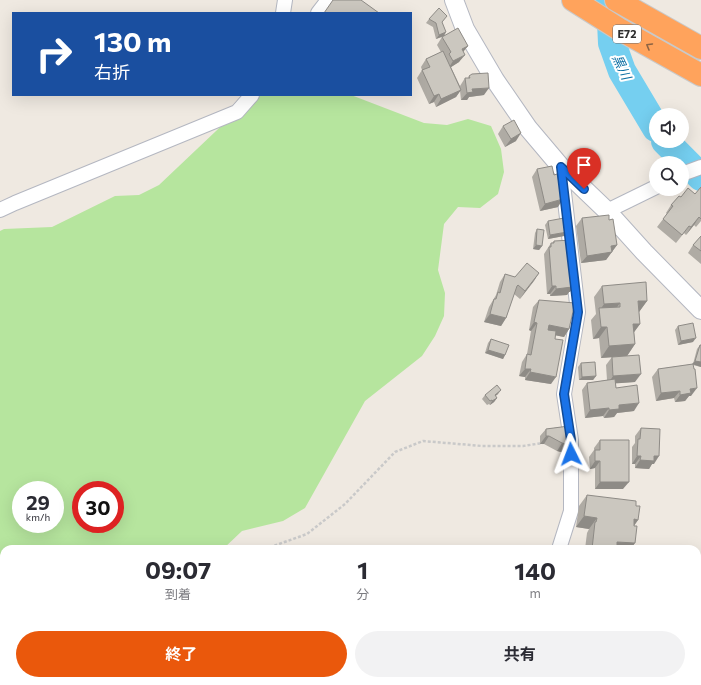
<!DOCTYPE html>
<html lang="ja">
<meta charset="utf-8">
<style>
body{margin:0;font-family:Commissioner,"Noto Sans JP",sans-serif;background:#f2f2f3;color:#2b2b33;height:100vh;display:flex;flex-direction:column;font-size:15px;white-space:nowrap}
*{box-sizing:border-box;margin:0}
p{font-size:13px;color:#7c7c81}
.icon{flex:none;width:22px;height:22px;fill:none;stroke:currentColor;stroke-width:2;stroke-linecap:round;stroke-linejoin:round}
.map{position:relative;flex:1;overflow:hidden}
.drawer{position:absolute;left:0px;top:545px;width:701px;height:140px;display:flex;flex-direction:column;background:#fff;border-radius:12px 12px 0 0;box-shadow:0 4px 16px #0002}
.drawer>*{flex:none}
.hud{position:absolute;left:12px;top:12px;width:400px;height:84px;border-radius:0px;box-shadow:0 4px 16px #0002;background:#1a4fa0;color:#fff;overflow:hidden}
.buttons{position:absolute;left:649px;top:108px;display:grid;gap:8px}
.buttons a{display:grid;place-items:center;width:40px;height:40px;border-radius:50%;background:#fff;box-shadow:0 4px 16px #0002;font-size:20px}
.speed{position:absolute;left:12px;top:481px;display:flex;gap:8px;font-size:20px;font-weight:700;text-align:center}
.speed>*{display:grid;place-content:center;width:52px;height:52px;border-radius:50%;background:#fff;box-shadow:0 4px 16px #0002;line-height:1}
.speed small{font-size:10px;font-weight:400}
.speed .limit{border:6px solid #d22;background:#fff;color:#111}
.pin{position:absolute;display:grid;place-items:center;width:34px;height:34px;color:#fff;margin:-41px -17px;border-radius:50% 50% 50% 0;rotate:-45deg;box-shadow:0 0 4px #0007}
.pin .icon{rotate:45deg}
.me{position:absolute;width:44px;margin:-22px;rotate:357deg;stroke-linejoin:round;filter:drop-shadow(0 0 3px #0008)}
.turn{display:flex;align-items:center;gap:14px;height:84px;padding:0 16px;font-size:18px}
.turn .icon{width:52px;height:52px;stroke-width:2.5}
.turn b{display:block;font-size:28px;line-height:34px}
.eta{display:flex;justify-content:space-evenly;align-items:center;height:68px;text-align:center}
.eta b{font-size:24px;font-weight:700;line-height:28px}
.action{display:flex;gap:8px;margin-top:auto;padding:8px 16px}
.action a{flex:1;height:46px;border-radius:24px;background:#ea580c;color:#fff;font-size:16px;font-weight:700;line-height:46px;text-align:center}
.action a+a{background:#f2f2f3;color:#2b2b33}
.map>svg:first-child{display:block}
.green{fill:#b6e59e;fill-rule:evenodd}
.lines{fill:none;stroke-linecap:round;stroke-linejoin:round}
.river{stroke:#75cff0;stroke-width:28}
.minor-casing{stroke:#b4b7c1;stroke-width:16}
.tertiary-casing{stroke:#b4b7c1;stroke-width:20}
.motorway-casing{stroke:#c9c9c9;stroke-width:24}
.path{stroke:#c9c9c9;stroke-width:2.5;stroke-dasharray:3 2;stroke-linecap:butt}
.minor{stroke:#fff;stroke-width:14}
.tertiary{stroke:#fff;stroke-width:18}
.motorway{stroke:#ffa35c;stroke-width:22}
.wall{fill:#afaba4}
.shaded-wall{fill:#8e8b86}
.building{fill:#cbc7bf;stroke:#8e8b86}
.oneway{stroke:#8c6343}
.route-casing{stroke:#114b97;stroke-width:10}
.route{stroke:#1a73e8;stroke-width:7}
.labels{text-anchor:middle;stroke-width:4;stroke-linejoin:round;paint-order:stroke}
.shield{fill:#fff;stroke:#6d6d6d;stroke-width:1}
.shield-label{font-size:11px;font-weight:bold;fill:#2e2e2e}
.water-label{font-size:13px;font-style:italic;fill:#0d6fa3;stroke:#fff}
</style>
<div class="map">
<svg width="701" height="685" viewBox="0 0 701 685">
<rect width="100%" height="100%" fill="#efe9e1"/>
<path class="green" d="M254,95H351L424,123L447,125L468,119L491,126L501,149L504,172L498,194L480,208L458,207L444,224L438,270L445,293L444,316L435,336L422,356L365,401L305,508L283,521L242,531L223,549H4V672H1L0,674V231L4,229L52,227L115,196L139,195L159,185ZM21,490H55V524H21ZM81,490H115V524H81Z
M356,681H532L531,685H352Z"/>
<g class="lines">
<path class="river" d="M610,0L612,43L622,71L656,128
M665,141L701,177"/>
<g class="minor-casing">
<path id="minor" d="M283,13L285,0
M318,13L328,0
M682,174L701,167
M0,210L15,203L237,112L252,95
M607,211L656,187
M559,549L571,511V440L564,394L578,312L561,167
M325,685L336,681
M540,685L541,681"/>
</g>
<g class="tertiary-casing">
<path id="tertiary" d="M454,0L465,29L495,80L528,128L561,167L607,211L644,252L701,310"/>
</g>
<g class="motorway-casing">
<path id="motorway" d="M573,0L619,29L701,75
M616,0L701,48"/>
</g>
<path class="path" d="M265,549L307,534L345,504L395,452L423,441L482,446H523L543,443
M64,685L70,681"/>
<use href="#minor" class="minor"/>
<use href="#tertiary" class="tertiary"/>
<use href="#motorway" class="motorway"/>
</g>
<path class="wall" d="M447,16L442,22L444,36L436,39L433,27L426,23L429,19Z
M442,37L468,46L463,52L459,62L451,67L460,86L465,78H468L469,76L484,95L469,97L467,100H461L460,91L456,97L436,107L434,102L429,104L417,78L422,70L421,67L426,59L441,52L437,45Z
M503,126L516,141L505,147L498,134Z
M537,169L554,175L558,207L540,211L532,177Z
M701,187V221L696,227L694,225L686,235L684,233L676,243L657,227L667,214L666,213L671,205L681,197L695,194Z
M582,218L609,220L617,245L606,260L581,263L576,226Z
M548,221L564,236L548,239L545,225Z
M537,229L542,246L539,250L533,249L535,233Z
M701,236V264L688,253L693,245Z
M554,241L570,292H569L567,295L550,296V294H547L544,254L551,243H552Z
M539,273L520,299L514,294L506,318L501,326L484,322L489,307L496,295L500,282L505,274L515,277Z
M602,286L647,301L639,312L640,324L634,332L635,344L627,356L601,358L599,338L593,339L591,320L596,314L594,297Z
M539,300L569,329L564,337L555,335L551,384L525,380V377L519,376L522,362L527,354L531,331L529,330L533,307Z
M678,326L693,342L678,345L675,330Z
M491,339L505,355L503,359L485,353L488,343Z
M700,345H701V367L693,365L691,396H689L685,401L675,402L674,398L656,401L652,377L658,369L693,364L697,349Z
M612,357L635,382L616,383V388L634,411L617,413L614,417L604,418L603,416L585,418L582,390L587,383L607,380L606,365Z
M581,363L596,376L593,380H579L578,367Z
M498,394L495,396L497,398L494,402L490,405L489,404L487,405L482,399L485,395Z
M569,426L565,453L557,451L544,444H540V436L546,429Z
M641,428L654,464H652L649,469L635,468V464H632V447L635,443V436Z
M600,440L623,489H595V468L590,469L589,457L594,450V448Z
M587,495L636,506L638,520L634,526L631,549H585L587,533L589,529L576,527L579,506Z
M554,681V685H551Z"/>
<path class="shaded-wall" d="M446,32L444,36L436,39L439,35Z
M468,46L462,53V49Z
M465,55L459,62L448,69L453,61Z
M489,88L484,95L469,97L467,100H461L467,93L472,89Z
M461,90L456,97L436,107L441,99Z
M439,94L434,102L429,104L434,96Z
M521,133L516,141L505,147L511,139Z
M563,199L558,207L540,211L545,204Z
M699,217L694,225L686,235L691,227Z
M567,232L564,236L548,239L550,235Z
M536,245L542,246L539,250L533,249Z
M617,245L606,260L581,263L587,256L611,246Z
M539,273L534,281L520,299L525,291Z
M572,285H575L570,292H569L567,295L550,296L556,289Z
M552,286H556L550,294H547Z
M638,301H647L639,312Z
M620,303L612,314L600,310L604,304Z
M490,314L506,318L501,326L484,322Z
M534,322L537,323L531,331L529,330Z
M633,324H640L632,335Z
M549,325L569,329L564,337L544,333Z
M601,327H607L599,338L593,339Z
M696,338L693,342L678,345L681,341Z
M635,344L627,356L601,358L609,346Z
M488,350L505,355L503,359L485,353Z
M695,361L701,362V367L692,364Z
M525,369H531L525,377L519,376Z
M530,372L556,377L551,384L525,380Z
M641,374L635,382L608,384L613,376Z
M596,376L593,380H579L582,377Z
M697,388L691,396H689L685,401L675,402L680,395L690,389Z
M501,390L498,394L492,399L495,395Z
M680,391L674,398L656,401L661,393Z
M497,398L494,402L490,405L492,401Z
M639,403L634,411L617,413L614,417L604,418L609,410L619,405Z
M609,408L603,416L585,418L590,410Z
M546,436H549L544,444H540Z
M562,443L571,445L565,453L557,451Z
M637,456H641L635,464H632Z
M654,456H659L654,464H652L649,469L635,468L640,460Z
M595,461H600L595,468L590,469Z
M600,482H629L623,489H595Z
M584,516L597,518L589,529L576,527Z
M634,519L638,520L630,531Z
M617,542L635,543L631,549H612Z"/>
<path class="building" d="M333,0H361L379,13H324Z
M439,8L447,16L442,22L446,32L439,35L436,23L429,19Z
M458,28L468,46L462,49L465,55L453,61L449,54L451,52L442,37Z
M443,51L461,90L441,99L439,94L434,96L422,70L430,67L426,59Z
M488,73L489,88L472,89L473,92L467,93L465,78H470L469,76L472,74Z
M514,120L521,133L511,139L503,126Z
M552,166L554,175L557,174L563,199L545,204L537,169Z
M701,187V219L699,217L691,227L689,226L682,235L663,219L673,206L671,205L679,196L681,197L688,188L695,194Z
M609,215V220L613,219L617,245L611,246L612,252L587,256L582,218Z
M564,218L567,232L550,235L548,221Z
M537,229L544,230L542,246L536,245Z
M701,236V251L693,245Z
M572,240L575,285H572V287L556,289V286H552L549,247H551V243H554V241Z
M527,263L539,273L525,291L518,285L517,286L506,318L490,314L494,299H496L498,292L500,293L505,274L515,277Z
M646,282L647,301H638L640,324H633L635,344L609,346L607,327H601L599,308L620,307V303L604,304L602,286Z
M539,300L575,303L569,329L549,325L548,330L556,331L555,339L563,340L556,377L530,372L531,369H525L527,354L531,355L537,323L534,322Z
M693,323L696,338L681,341L678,326Z
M491,339L509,345L505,355L488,350Z
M700,345H701V362L695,361Z
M639,355L641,374L613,376L612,357Z
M595,362L596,376L582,377L581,363Z
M693,364L694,369H695L697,388L690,389L691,393L680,395V391L661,393L658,369Z
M615,379L616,388L637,385L639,403L619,405V409L609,410V408L590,410L587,383Z
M497,385L501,390L495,395L497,398L492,401V400L490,401L485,395Z
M569,426L571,445L562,443L549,436H546V429Z
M641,428L660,429L659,456H654V461L640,460L641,456H637L638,439H640Z
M600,440H629V482H600V461H595V450H600Z
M587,495L636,501V506H640L638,520L634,519V526H637L635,543L617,542V549H592L595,522H596L597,518L584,516Z
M554,681L567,682L566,685H554Z"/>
<defs><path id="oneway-chevron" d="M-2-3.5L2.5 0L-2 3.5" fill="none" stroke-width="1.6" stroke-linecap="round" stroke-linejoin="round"/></defs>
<use class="oneway" href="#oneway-chevron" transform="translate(649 46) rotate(-150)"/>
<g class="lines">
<g class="route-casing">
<path id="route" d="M571,454V440L564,394L578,312L561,167L584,189"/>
</g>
<use href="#route" class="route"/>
</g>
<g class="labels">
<rect class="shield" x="613" y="25" width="28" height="18" rx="3"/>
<g class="shield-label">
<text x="627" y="38">E72</text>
</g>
<g class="water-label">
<text transform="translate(622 67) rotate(65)" y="5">黒川</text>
</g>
</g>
</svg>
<div class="buttons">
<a><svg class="icon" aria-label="sound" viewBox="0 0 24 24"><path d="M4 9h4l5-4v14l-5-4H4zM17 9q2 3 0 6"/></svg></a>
<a><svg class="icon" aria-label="search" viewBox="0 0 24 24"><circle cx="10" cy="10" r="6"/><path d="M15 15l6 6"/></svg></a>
</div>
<div class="speed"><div>29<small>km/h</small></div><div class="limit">30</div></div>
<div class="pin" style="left:584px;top:189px;background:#d93025"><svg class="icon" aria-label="arrive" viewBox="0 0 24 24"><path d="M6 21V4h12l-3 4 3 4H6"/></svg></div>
<svg class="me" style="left:571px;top:454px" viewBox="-20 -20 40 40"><path d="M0-17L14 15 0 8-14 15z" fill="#1a73e8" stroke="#fff" stroke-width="4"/></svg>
<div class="hud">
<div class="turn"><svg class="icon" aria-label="right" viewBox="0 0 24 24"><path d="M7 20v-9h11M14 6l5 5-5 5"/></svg><div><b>130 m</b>右折</div></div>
</div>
<section class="drawer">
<div class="eta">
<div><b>09:07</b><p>到着</p></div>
<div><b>1</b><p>分</p></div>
<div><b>140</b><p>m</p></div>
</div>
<div class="action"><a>終了</a><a>共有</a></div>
</section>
</div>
